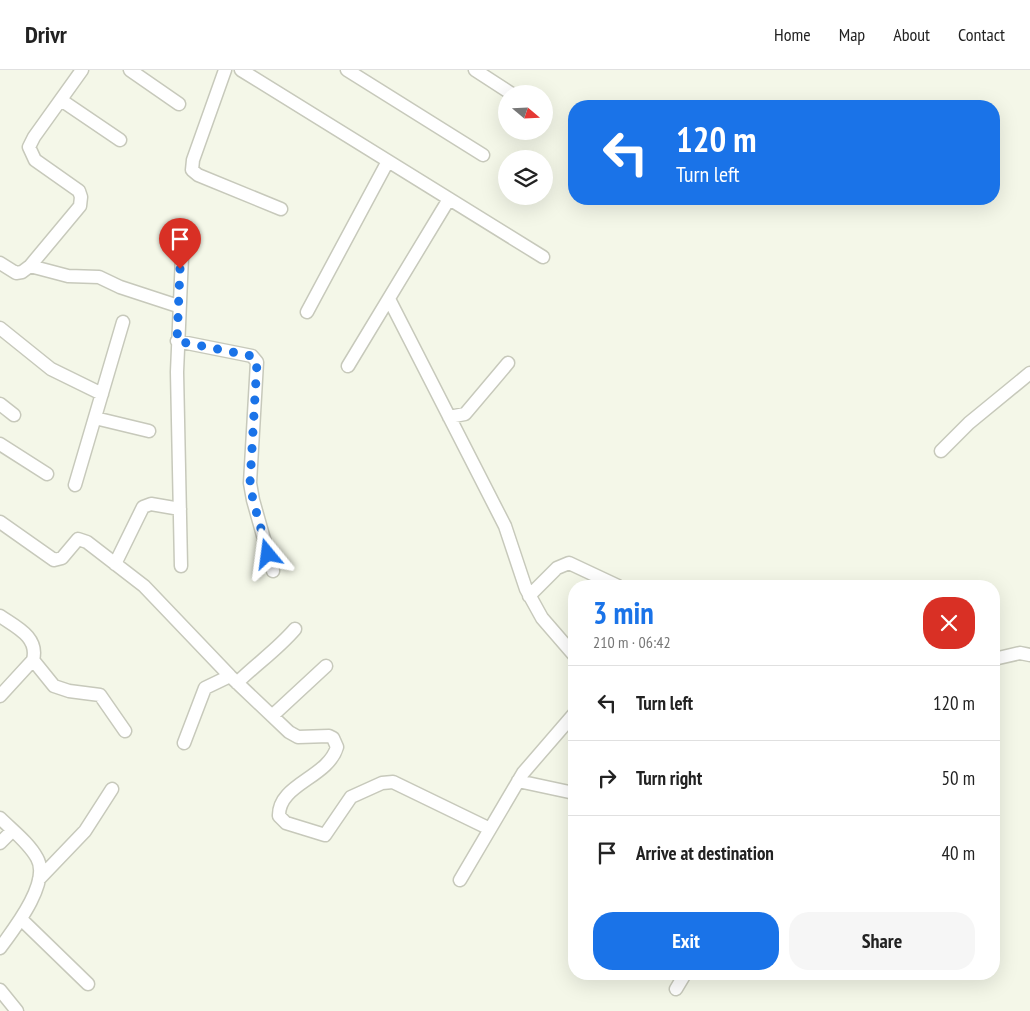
<!DOCTYPE html>
<meta charset="utf-8">
<style>
body{margin:0;font-family:"PT Sans Narrow",sans-serif;background:#f6f6f6;color:#222;height:100vh;display:flex;flex-direction:column;font-size:19px;white-space:nowrap}
*{box-sizing:border-box;margin:0}
p{font-size:16px;color:#767676}
.icon{flex:none;width:28px;height:28px;fill:none;stroke:currentColor;stroke-width:2;stroke-linecap:round;stroke-linejoin:round}
.map{position:relative;flex:1;overflow:hidden}
.sheet{position:absolute;left:568px;top:510px;width:432px;height:400px;display:flex;flex-direction:column;background:#fff;border-radius:20px;box-shadow:0 5px 20px #0002}
.sheet>*{flex:none}
.guide{position:absolute;left:568px;top:30px;width:432px;height:105px;border-radius:20px;box-shadow:0 5px 20px #0002;background:#1a73e8;color:#fff;overflow:hidden}
.needle{width:32px;rotate:109deg}
.buttons{position:absolute;left:498px;top:15px;display:grid;gap:10px}
.buttons a{display:grid;place-items:center;width:55px;height:55px;border-radius:50%;background:#fff;box-shadow:0 5px 20px #0002;font-size:25px}
.pin{position:absolute;display:grid;place-items:center;width:42px;height:42px;color:#fff;margin:-51px -21px;border-radius:50% 50% 50% 0;rotate:-45deg;box-shadow:0 0 5px #0007}
.pin .icon{rotate:45deg}
.me{position:absolute;width:55px;margin:-28px;rotate:344deg;stroke-linejoin:round;filter:drop-shadow(0 0 4px #0008)}
.turn{display:flex;align-items:center;gap:18px;height:105px;padding:0 25px;font-size:22px}
.turn .icon{width:65px;height:65px;stroke-width:2.5}
.turn b{display:block;font-size:35px;line-height:42px}
.round{display:grid;place-items:center;flex:none;width:52px;height:52px;border-radius:20px;background:#f6f6f6}
.head{display:flex;align-items:center;justify-content:space-between;height:85px;padding:0 25px}
h1{font-size:30px;font-weight:700;line-height:38px;color:#1a73e8}
.cta{display:flex;gap:10px;margin-top:auto;padding:10px 25px}
.cta a{flex:1;height:58px;border-radius:20px;background:#1a73e8;color:#fff;font-size:20px;font-weight:700;line-height:58px;text-align:center}
.cta a+a{background:#f6f6f6;color:#222}
ul{padding:0;list-style:none}
li{display:flex;align-items:center;gap:15px;height:75px;padding:0 25px;border-top:1px solid #e0e0e0}
li div{flex:1}
li b{display:block;font-size:19px}
li em{font-style:normal}
header{display:flex;align-items:center;gap:30px;box-sizing:border-box;height:70px;padding:0 25px;background:#fff;border-bottom:1px solid #e0e0e0}
header strong{font-size:24px}
nav{display:flex;gap:28px;margin-inline-start:auto;font-size:18px}
.map>svg:first-child{display:block}
.lines{fill:none;stroke-linecap:round;stroke-linejoin:round}
.minor-casing{stroke:#c7c9bb;stroke-width:15}
.minor{stroke:#fff;stroke-width:12}
.route{stroke:#1a73e8;stroke-width:9;stroke-dasharray:0 16.2}
</style>
<header>
<strong>Drivr</strong>
<nav><a>Home</a><a>Map</a><a>About</a><a>Contact</a></nav>
</header>
<div class="map">
<svg width="1030" height="941" viewBox="0 0 1030 941">
<rect width="100%" height="100%" fill="#f4f7e8"/>
<g class="lines">
<g class="minor-casing">
<path id="minor" d="M130,0L179,34
M225,0L193,90L192,100L198,105L281,139
M241,0L543,187
M347,0L483,85
M475,0L512,24
M61,30L120,70
M0,193L16,203L22,202L30,196L80,136L81,127L79,121L35,90L29,77L34,67L82,0
M30,196L68,206L99,207L120,217L178,236
M389,229L505,456L526,519L542,548L574,585
M307,242L388,91
M0,258L51,299L102,324
M177,271L252,286L257,292L250,413L253,430L273,501
M348,296L449,129
M0,334L14,345
M449,347L465,344L508,293
M95,348L149,361
M0,374L47,404
M941,381L969,353L1030,303
M75,415L123,252
M0,452L54,490L62,488L78,469L87,472L144,516L230,606L289,662L298,667L329,666L333,668L337,677C328,708 278,714 279,746L286,753L325,765L351,727L382,713L393,712L490,759
M115,494L143,437L151,434L180,439
M181,496L177,302L183,163
M529,526L557,498L569,493L618,516
M0,546C16,557 39,567 33,590L0,626
M994,589L1020,583L1030,585
M33,590L54,616L69,621L100,625L125,661
M237,613C256,594 277,580 295,559
M272,646L326,596
M184,673L205,618L230,606
M518,711L574,723
M0,748C12,760 29,773 37,788C51,812 14,859 0,878
M0,773L12,761
M39,809L85,761L112,719
M460,810L523,703L574,644
M21,849L88,914
M676,919L685,904
M0,920L17,941"/>
</g>
<use href="#minor" class="minor"/>
</g>
<g class="lines">
<path class="route" d="M180,199L177,271L252,286L257,292L250,413L253,430L268,484"/>
</g>
</svg>
<div class="buttons">
<a><svg class="needle" viewBox="-14 -14 28 28"><path d="M0-13l5 13h-10z" fill="#e53935"/><path d="M0 13l5-13h-10z" fill="#767676"/></svg></a>
<a><svg class="icon" aria-label="layers" viewBox="0 0 24 24"><path d="M12 4l9 5-9 5-9-5zM3 14l9 5 9-5"/></svg></a>
</div>
<div class="pin" style="left:180px;top:199px;background:#d93025"><svg class="icon" aria-label="arrive" viewBox="0 0 24 24"><path d="M6 21V4h12l-3 4 3 4H6"/></svg></div>
<svg class="me" style="left:268px;top:484px" viewBox="-20 -20 40 40"><path d="M0-17L14 15 0 8-14 15z" fill="#1a73e8" stroke="#fff" stroke-width="4"/></svg>
<div class="guide">
<div class="turn"><svg class="icon" aria-label="left" viewBox="0 0 24 24"><path d="M17 20v-9H6M10 6l-5 5 5 5"/></svg><div><b>120 m</b>Turn left</div></div>
</div>
<section class="sheet">
<div class="head"><div><h1>3 min</h1><p>210 m · 06:42</p></div><a class="round" style="background:#d93025;color:#fff"><svg class="icon" aria-label="close" viewBox="0 0 24 24"><path d="M6 6l12 12M18 6L6 18"/></svg></a></div>
<ul>
<li><svg class="icon" aria-label="left" viewBox="0 0 24 24"><path d="M17 20v-9H6M10 6l-5 5 5 5"/></svg><div><b>Turn left</b></div><em>120 m</em></li>
<li><svg class="icon" aria-label="right" viewBox="0 0 24 24"><path d="M7 20v-9h11M14 6l5 5-5 5"/></svg><div><b>Turn right</b></div><em>50 m</em></li>
<li><svg class="icon" aria-label="arrive" viewBox="0 0 24 24"><path d="M6 21V4h12l-3 4 3 4H6"/></svg><div><b>Arrive at destination</b></div><em>40 m</em></li>
</ul>
<div class="cta"><a>Exit</a><a>Share</a></div>
</section>
</div>
